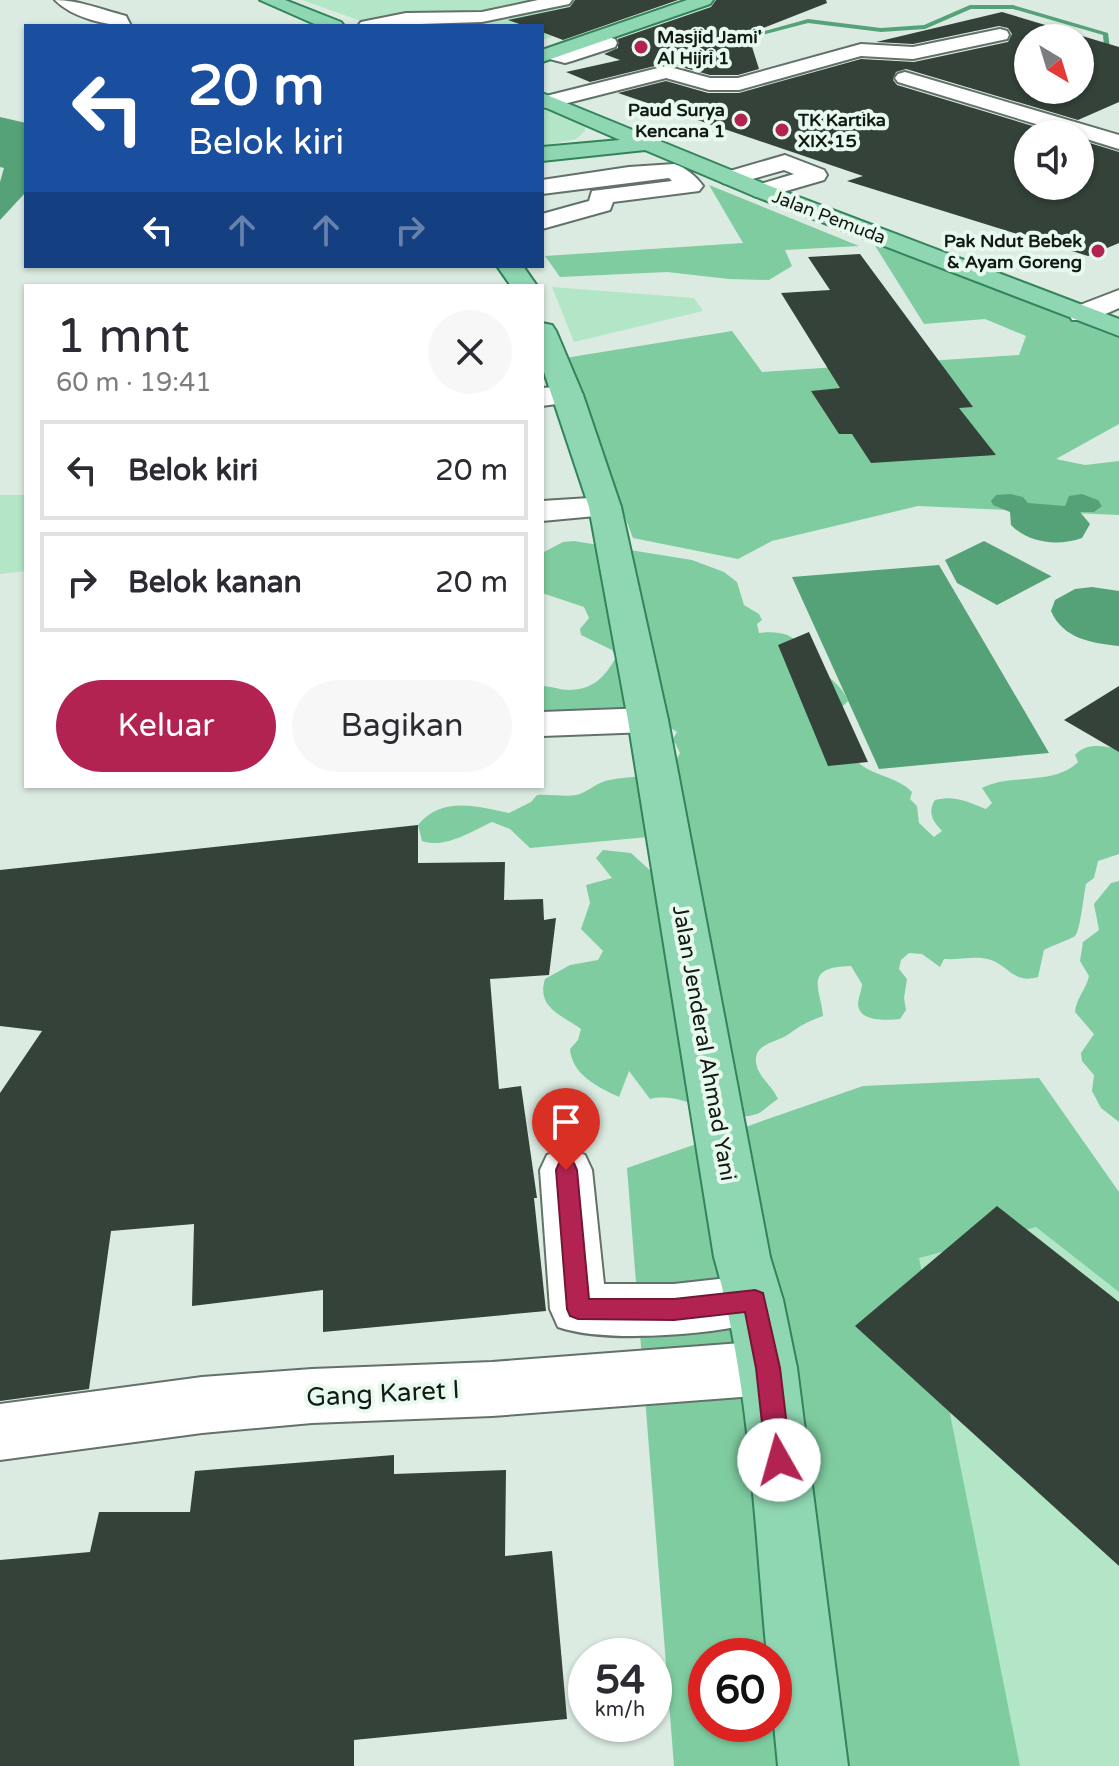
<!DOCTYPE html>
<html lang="id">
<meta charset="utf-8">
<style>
body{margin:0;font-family:"Varela Round",sans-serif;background:#f7f7f7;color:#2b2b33;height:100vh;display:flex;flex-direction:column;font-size:30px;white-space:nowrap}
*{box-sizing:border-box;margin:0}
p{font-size:26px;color:#7c7c81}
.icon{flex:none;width:44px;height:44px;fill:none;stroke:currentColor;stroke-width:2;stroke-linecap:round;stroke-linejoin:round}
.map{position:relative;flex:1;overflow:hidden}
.drawer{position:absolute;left:24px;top:284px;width:520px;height:504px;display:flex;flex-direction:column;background:#fff;border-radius:0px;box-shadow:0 2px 6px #0004}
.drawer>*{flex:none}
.top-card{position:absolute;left:24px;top:24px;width:520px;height:244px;border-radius:0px;box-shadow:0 2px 6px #0004;background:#1a4fa0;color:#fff;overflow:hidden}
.needle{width:52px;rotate:142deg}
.buttons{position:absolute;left:1014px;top:24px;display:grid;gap:16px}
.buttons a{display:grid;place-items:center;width:80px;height:80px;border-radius:50%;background:#fff;box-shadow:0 2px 6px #0004;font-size:40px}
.speed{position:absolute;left:568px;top:1638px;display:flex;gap:16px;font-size:40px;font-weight:700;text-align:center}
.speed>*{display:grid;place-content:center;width:104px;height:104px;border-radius:50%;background:#fff;box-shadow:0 2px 6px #0004;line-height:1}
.speed small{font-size:20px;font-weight:400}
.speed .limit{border:12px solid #d22;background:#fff;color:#111}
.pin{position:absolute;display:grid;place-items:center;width:68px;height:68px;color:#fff;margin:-82px -34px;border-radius:50% 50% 50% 0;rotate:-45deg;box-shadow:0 0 8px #0007}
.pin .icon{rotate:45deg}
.me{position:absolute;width:88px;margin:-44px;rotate:353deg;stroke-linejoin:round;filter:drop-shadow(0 0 6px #0008)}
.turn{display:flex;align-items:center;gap:28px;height:168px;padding:0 32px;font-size:36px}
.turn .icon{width:104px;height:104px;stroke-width:2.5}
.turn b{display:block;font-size:56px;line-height:68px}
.lanes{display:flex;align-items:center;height:76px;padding:0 32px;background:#0003;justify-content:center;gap:40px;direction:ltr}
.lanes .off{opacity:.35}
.round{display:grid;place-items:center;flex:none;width:84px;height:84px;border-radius:42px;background:#f7f7f7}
.overview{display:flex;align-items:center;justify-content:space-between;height:136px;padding:0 32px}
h1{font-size:48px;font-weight:600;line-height:60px}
.primary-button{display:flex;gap:16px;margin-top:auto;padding:16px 32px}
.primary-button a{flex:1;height:92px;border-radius:48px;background:#b32352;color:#fff;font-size:32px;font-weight:600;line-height:92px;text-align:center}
.primary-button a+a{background:#f7f7f7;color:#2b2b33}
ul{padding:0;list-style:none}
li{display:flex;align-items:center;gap:24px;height:100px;margin:0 16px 12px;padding:0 16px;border:4px solid #e1e1e2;border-radius:0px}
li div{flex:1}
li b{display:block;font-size:30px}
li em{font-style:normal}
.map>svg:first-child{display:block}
.green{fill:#b2e6c6}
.forest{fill:#7fcca0;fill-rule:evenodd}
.water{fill:#56a278}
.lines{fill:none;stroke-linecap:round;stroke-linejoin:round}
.stream{fill:#56a278;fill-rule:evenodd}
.building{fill:#344239;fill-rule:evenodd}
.minor-casing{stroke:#637269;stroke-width:4}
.major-casing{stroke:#33835b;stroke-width:4}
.minor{fill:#fff;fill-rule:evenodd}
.major{fill:#8fd7b3;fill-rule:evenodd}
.route{fill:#b32352;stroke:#741735;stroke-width:2}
.poi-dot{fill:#b32352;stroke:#e8f9ee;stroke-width:3}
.labels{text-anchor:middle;stroke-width:8;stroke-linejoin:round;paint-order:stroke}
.far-poi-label{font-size:18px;font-weight:bold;fill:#131915;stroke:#e8f9ee;text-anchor:start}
.far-street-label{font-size:18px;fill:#131915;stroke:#e8f9ee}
.street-label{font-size:22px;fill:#131915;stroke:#e8f9ee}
.near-street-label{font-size:26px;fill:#131915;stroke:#e8f9ee}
</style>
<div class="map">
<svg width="1119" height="1766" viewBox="0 0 1119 1766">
<rect width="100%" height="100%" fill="#dbebe1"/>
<path class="green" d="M302,0H664L542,40V26H375Z
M542,106L585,124V131L576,139L542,146Z
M552,287L694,298L703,311L574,342Z
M0,495H26V571L0,574Z
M938,1184L1119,1262V1766H955L873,1229Z"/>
<path class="forest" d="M709,185L859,246L785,250L792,266L769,280L729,279L667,272L560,277L545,256L743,243Z
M874,244L1119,331V424L1056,459L1085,465L1119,461V515L918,506L772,541L738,559L633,538L565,358L732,331L762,372L1019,355L1026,336L985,319L924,324Z
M574,541L692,560L724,572L737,582L744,605L759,614L762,620L757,624L759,633C796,629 799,644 820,668C831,681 841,684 848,701L842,707C845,721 846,737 851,751C858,775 896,774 912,792L910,799L917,806L919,823L934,837L942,831C933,821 927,813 935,800C956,795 967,802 986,809L992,803L982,788C1011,773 1054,786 1078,762L1075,755C1086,742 1104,746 1119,749V854L1098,861L1094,878L1086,884C1084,893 1080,932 1075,936C1069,940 1053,945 1044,950L1038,977C1014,984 1010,967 991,960C977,955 959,960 944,959L940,967L922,954L909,953L901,960L899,969L907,979L904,998L906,1010L900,1019C888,1020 859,1023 858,1004C858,998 862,990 862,984L851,966C802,967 821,989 823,1016C807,1022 803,1024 789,1034C777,1043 750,1043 757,1067C761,1079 773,1087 778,1099C771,1103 764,1111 757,1114C720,1126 687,1090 650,1099L629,1071L619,1097C598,1087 572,1075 570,1049L578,1040L581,1029C562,1015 536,1008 545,979L570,965L598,960L603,951L581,929L590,903L586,885L612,878L596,858L603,850L631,853L654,874L648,837L530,848L510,829L492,822C470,832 445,849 422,841L418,825C441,796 477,806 509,813L531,802L537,795C550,794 564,797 576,795C586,793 595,784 605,781C631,774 667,781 680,753L673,739L677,732L663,723L542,711V686C551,686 560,690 569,690C593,690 606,676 616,657L612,650L581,635L580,629L589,618L584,607L542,593V553L563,542Z
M1119,881V1122L1101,1108L1092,1091L1094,1075L1082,1061L1081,1053L1094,1034L1075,1012C1076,998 1086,990 1089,976L1080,961L1083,942L1099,930L1094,904L1111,883Z
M1039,1078L1119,1192V1292L1036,1227L919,1258L1020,1766H674L627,1168L863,1086ZM706,1656H774V1724H706Z"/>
<path class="water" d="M0,117L26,123V192L0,220V182L4,168L0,167Z
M1010,494L1023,497L1028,503L1065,506L1069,496L1082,494L1098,500L1102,506L1094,512H1080L1090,524L1082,538C1059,546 1029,544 1011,525L1010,512L993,505L991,501L996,495Z
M984,541L1051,576H1052L997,605L957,583L945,560Z
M939,565L1049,753L879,769L792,577Z
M1092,587L1119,591V646C1092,643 1063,639 1051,611L1055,600L1075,589Z"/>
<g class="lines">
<path class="stream" d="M970,5H1013L1108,33L1110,49L1080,51V47H1104L1103,35L1013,9H971L925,29L881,32L808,23L732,43L729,41L808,19L881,28L924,25Z"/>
</g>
<path class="building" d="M575,0H678L563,40L542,32V26H525L508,20L570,7Z
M716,0H826L827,3L748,34L759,69L738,75H710L667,63L590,82L566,72L620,60L604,54L618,48V39L711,7Z
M1002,12L1119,47V102L1078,120L906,69L896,72L893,80L897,85L1059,134H1028V186H1080V140L1119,152V243L1088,256L847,181L863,176L618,93L666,81L708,93H739L861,59L914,62L1008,42L1012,34L1008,28L999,26L913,44L876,42ZM1028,38H1080V90H1028Z
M860,254L973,407L959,408L996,455L871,463L852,434H839L811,391L840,388L781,293L830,290L808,257Z
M809,632L868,762L828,766L778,645Z
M1119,686V752L1064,720Z
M418,825V863L505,862L504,900L543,899L544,920L556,918L549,975L490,979L499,1089L521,1086L537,1198H534L546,1311L323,1332V1290L192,1306L194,1224L111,1231L89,1389L0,1401V1093L42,1031L0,1026V870Z
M997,1206L1119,1302V1566L855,1326Z
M394,1455V1474L506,1470L505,1556L552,1551L567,1719L354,1740V1766H0V1560L90,1552L99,1512H190L195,1471Z"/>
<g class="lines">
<g class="minor-casing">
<path id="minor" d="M55,0C80,0 102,10 126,16L131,26C109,26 72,18 55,0Z
M538,0H572L569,4L482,22L358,26L361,22L406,13L482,12Z
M1000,29L1007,31L1009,35L1007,39L913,59L861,56L739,90H709L666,78L548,108L542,107V97L666,66L710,78H738L861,44L913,47Z
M608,37L615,39L617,43L615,47L572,61L565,63L542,57V49L564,51Z
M905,72L1119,135V149L1080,137V134H1069L898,82L895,78L898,74Z
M785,155L824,170L827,175L824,180L762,198L754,196L750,191L754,186L794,174L784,170L731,185L723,183L720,178L723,173Z
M674,164C685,167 696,176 703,186L699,191L613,202L610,210L542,229V214L589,201L592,191L672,181L669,178L542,194V180L629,167Z
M1119,290V308L1092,320H1072L1069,314L1072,308Z
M568,386L578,389L583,395L578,401L542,406V388Z
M605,497L617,500L621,507L617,514L542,521V501Z
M648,708L662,712L668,720L662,728L648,732L542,736V712Z
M566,1149L585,1155L592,1170L604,1284H674L755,1275L775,1283L783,1300L775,1317C727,1335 606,1344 558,1327L550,1309L540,1170L547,1155Z
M768,1341L789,1349L797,1368L789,1387L768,1395L492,1416L312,1423L202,1433L0,1460V1404L202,1377L312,1369L492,1362Z"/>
</g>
<g class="major-casing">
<path id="major" d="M260,0H285L341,22L344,26H319Z
M687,0H713L710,4L542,62V50Z
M542,93L770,186L1119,319V336L754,196L645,150L542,161V147L620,140L542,106Z
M497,266H523L537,286H511Z
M542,323L552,325L556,331L583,395L621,507L668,720L770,1257L783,1300L797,1368L848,1766H778L774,1724V1656H767C754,1524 751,1385 714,1257L628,720L589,507L542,366Z"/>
</g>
<use href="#minor" class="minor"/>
<use href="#major" class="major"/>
</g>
<path class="route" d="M566,1161L574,1163L577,1170L589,1299H674L755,1290L763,1293L780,1368L791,1460L788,1468L779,1472L770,1468L766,1460L756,1368L745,1312L674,1320L578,1319L570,1316L567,1309L556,1170L559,1163Z"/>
<g class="poi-dot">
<circle cx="641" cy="47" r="8"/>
<circle cx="741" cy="120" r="8"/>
<circle cx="782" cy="130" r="8"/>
<circle cx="1098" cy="251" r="8"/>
</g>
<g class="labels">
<g class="far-poi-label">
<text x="657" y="43">Masjid Jami'<tspan x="657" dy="21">Al Hijri 1</tspan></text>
<text x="725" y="116" text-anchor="end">Paud Surya<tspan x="725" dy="21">Kencana 1</tspan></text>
<text x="798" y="126">TK Kartika<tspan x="798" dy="21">XIX-15</tspan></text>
<text x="1082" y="247" text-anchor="end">Pak Ndut Bebek<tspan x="1082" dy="21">&amp; Ayam Goreng</tspan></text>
</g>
<g class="far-street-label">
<text transform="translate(829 217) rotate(21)" y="6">Jalan Pemuda</text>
</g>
<g class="street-label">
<text transform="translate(705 1043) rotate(80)" y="8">Jalan Jenderal Ahmad Yani</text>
</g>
<g class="near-street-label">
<text transform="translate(383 1393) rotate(-3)" y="9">Gang Karet I</text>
</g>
</g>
</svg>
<div class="buttons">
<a><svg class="needle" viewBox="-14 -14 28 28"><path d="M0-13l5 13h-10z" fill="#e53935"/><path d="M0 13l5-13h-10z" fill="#7c7c81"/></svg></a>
<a><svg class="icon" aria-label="sound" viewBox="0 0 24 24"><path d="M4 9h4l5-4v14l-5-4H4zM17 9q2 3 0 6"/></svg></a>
</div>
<div class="speed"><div>54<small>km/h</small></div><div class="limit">60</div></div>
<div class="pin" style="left:566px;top:1170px;background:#d93025"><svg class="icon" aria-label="arrive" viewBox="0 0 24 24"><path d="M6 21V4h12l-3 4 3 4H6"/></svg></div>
<svg class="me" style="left:779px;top:1460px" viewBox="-20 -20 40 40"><circle r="19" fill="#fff"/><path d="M0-13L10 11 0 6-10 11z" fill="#b32352"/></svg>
<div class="top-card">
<div class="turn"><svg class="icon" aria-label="left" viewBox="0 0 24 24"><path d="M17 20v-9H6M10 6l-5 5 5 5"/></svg><div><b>20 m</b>Belok kiri</div></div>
<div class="lanes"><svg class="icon" aria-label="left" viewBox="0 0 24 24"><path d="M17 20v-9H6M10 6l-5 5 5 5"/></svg><svg class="icon off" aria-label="ahead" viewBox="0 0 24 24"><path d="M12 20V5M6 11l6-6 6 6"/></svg><svg class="icon off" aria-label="ahead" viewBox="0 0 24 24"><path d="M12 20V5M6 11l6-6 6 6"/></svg><svg class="icon off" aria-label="right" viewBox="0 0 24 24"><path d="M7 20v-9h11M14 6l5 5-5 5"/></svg></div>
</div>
<section class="drawer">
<div class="overview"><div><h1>1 mnt</h1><p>60 m · 19:41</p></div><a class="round"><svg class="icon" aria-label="close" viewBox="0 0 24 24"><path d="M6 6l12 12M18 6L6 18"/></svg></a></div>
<ul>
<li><svg class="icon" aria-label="left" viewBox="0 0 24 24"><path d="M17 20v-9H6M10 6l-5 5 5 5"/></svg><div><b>Belok kiri</b></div><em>20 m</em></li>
<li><svg class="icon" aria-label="right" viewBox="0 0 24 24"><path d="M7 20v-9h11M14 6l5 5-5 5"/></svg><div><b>Belok kanan</b></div><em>20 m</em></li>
</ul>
<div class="primary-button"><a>Keluar</a><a>Bagikan</a></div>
</section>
</div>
